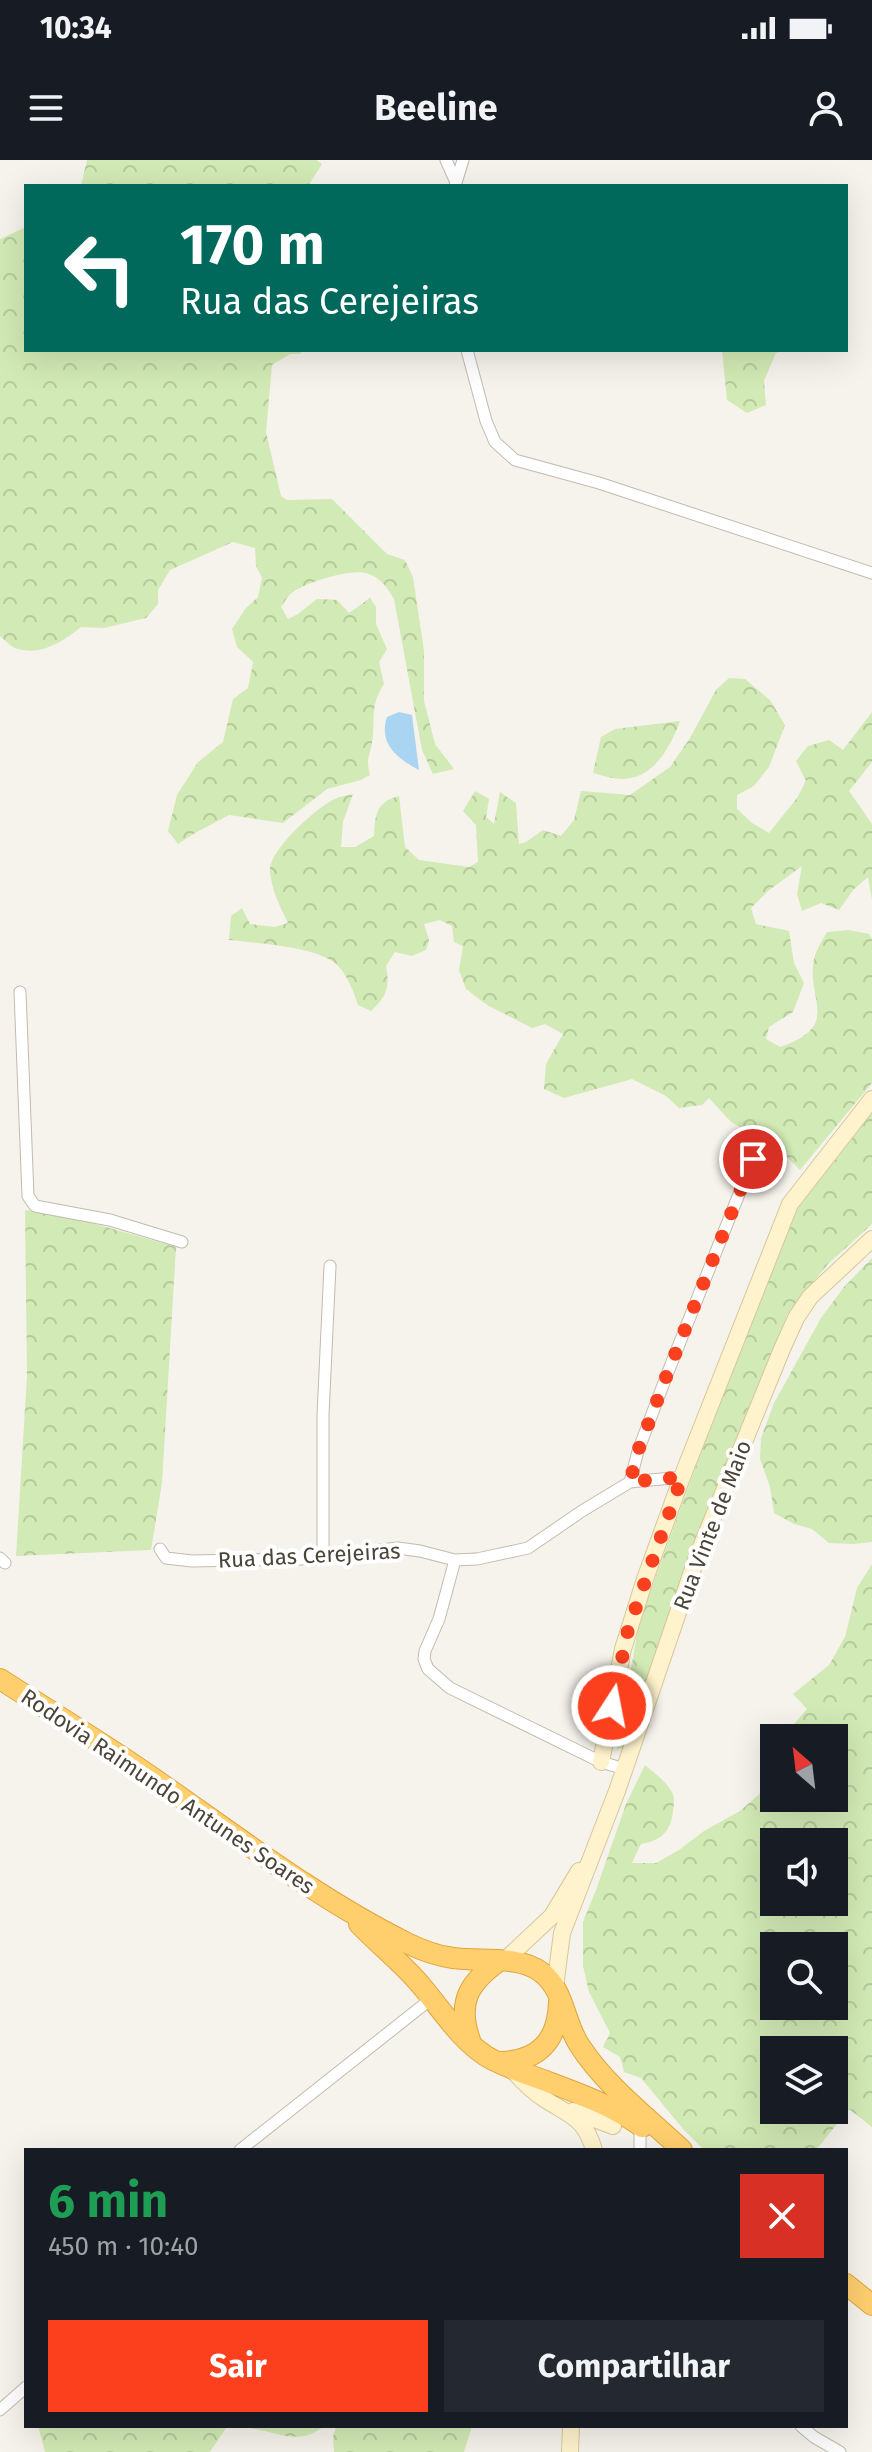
<!DOCTYPE html>
<html lang="pt">
<meta charset="utf-8">
<style>
body{margin:0;font-family:"Fira Sans",sans-serif;background:#242831;color:#f1f3f6;height:100vh;display:flex;flex-direction:column;font-size:30px;white-space:nowrap}
*{box-sizing:border-box;margin:0}
p{font-size:26px;color:#9ea1a6}
.icon{flex:none;width:44px;height:44px;fill:none;stroke:currentColor;stroke-width:2;stroke-linecap:round;stroke-linejoin:round}
.map{position:relative;flex:1;overflow:hidden}
.sheet{position:absolute;left:24px;top:1988px;width:824px;height:280px;display:flex;flex-direction:column;background:#171b24;border-radius:0px;box-shadow:0 8px 32px #0002}
.sheet>*{flex:none}
.guide{position:absolute;left:24px;top:24px;width:824px;height:168px;border-radius:0px;box-shadow:0 8px 32px #0002;background:#00695c;color:#fff;overflow:hidden}
.needle{width:52px;rotate:332deg}
.buttons{position:absolute;left:760px;top:1564px;display:grid;gap:16px}
.buttons a{display:grid;place-items:center;width:88px;height:88px;border-radius:0px;background:#171b24;box-shadow:0 8px 32px #0002;font-size:40px}
.pin{position:absolute;display:grid;place-items:center;width:68px;height:68px;color:#fff;margin:-34px;border:4px solid #fff;border-radius:50%;box-shadow:0 2px 8px #0007}
.me{position:absolute;width:88px;margin:-44px;rotate:11deg;stroke-linejoin:round;filter:drop-shadow(0 0 6px #0008)}
.turn{display:flex;align-items:center;gap:28px;height:168px;padding:0 24px;font-size:36px}
.turn .icon{width:104px;height:104px;stroke-width:2.5}
.turn b{display:block;font-size:56px;line-height:68px}
.round{display:grid;place-items:center;flex:none;width:84px;height:84px;border-radius:0px;background:#242831}
.headline{display:flex;align-items:center;justify-content:space-between;height:136px;padding:0 24px}
h1{font-size:48px;font-weight:700;line-height:60px;color:#1e9e55}
.cta{display:flex;gap:16px;margin-top:auto;padding:16px 24px}
.cta a{flex:1;height:92px;border-radius:0px;background:#fc3f1d;color:#fff;font-size:32px;font-weight:700;line-height:92px;text-align:center}
.cta a+a{background:#242831;color:#f1f3f6}
.status{display:flex;justify-content:space-between;align-items:center;height:56px;padding:0 40px;background:#171b24;direction:ltr}
.status svg{height:22px;fill:currentColor}
header{display:flex;justify-content:space-between;align-items:center;height:104px;padding:0 24px;background:#171b24;font-size:36px;font-weight:700}
.map>svg:first-child{display:block}
.forest{fill:url(#forest-crowns);fill-rule:evenodd}
.water{fill:#a9d4f2}
.lines{fill:none;stroke-linecap:round;stroke-linejoin:round}
.street-casing{stroke:#c2bbae;stroke-width:13}
.secondary-casing{stroke:#d6c79b;stroke-width:18}
.highway-casing{stroke:#e0a43c;stroke-width:22}
.street{stroke:#fff;stroke-width:11}
.secondary{stroke:#fff3cd;stroke-width:16}
.highway{stroke:#ffcf6e;stroke-width:20}
.route{stroke:#fc3f1d;stroke-width:14;stroke-dasharray:0 25.2}
.labels{text-anchor:middle;stroke-width:8;stroke-linejoin:round;paint-order:stroke}
.street-label{font-size:22px;fill:#4b4439;stroke:#fff}
</style>
<div class="status"><b>10:34</b><svg viewBox="0 0 49 12"><path d="M0 12V9h3v3zM5 12V6h3v6zM10 12V3h3v9zM15 12V0h3v12zM26 1h20v11H26zM47 4h2v5h-2z"/></svg></div>
<header><svg class="icon" aria-label="menu" viewBox="0 0 24 24"><path d="M4 6h16M4 12h16M4 18h16"/></svg>Beeline<svg class="icon" aria-label="person" viewBox="0 0 24 24"><circle cx="12" cy="8" r="4"/><path d="M4 21q1-7 8-7t8 7"/></svg></header>
<div class="map">
<svg width="872" height="2292" viewBox="0 0 872 2292">
<defs>
<pattern id="forest-crowns" width="20" height="18" patternUnits="userSpaceOnUse" patternTransform="scale(2)"><rect width="20" height="18" fill="#d2eab5"/><path d="M2 6a3 3 0 1 1 6 0M12 15a3 3 0 1 1 6 0" fill="none" stroke="#b6ca9c"/></pattern>
</defs>
<rect width="100%" height="100%" fill="#f6f3ec"/>
<path class="forest" d="M87,0H317L322,4L308,26H81Z
M26,67V190H303L300,194H290L272,205L266,272L281,336L287,340L332,339L387,394L405,400L413,417L424,491V541L435,584L454,609L433,614L422,590L394,439C387,427 380,417 366,413C350,409 307,422 293,432C288,435 285,442 281,447L288,459L298,454L317,439L337,440L349,453L370,438L376,447V464L387,489L379,502L384,524C369,548 376,557 372,583C369,598 366,599 370,615L361,620L327,629L283,663L229,655L195,673L178,684L168,671L177,635L198,602L223,582L233,539L248,528L253,502L237,487L232,469L246,448L258,437L262,418L256,406L255,388L233,382L170,410L158,430V444L146,458L104,468L81,467C62,482 40,497 15,488C10,486 4,479 0,476V79Z
M722,190H784L776,193L764,221L766,245L747,253L727,240Z
M729,518L745,519L770,540L785,565L769,607L754,626L737,635V649L752,663L769,673L797,638L806,621L796,601L808,586L829,580L843,590L872,552V602L849,631L872,664V740L868,717L854,729L839,750L821,743L802,751L797,734L802,706L768,731L751,748L756,764L789,771L794,803L804,823L793,852L769,867L766,879L780,887C845,865 803,838 815,795C818,787 823,779 827,772L849,770L869,774L872,779V923L800,1010L778,988L761,989L749,972L731,962L709,938L702,945L679,948L666,936L632,919L564,938L544,929L546,904L563,874L545,864L532,868L487,845L466,829L459,810L463,786L454,782L452,766L440,760L424,764L429,780L426,790L412,796L395,792L386,806C390,827 387,836 371,851L358,845C354,833 348,816 338,806C322,787 255,783 229,780L231,756L242,748L250,764L275,767L288,763C280,747 271,728 270,711C269,690 317,647 335,639C340,636 347,636 353,634L343,662L341,687H355L374,676C375,655 376,642 399,636L405,687L419,700L469,707L478,702L476,665L463,651L475,631L489,639L486,657L494,664L500,632L516,643L519,684L526,682L543,670L561,676L574,660L581,631L630,635L670,607L690,578L716,530Z
M680,561C672,583 657,613 631,618C619,621 604,616 593,613L601,577L615,569Z
M872,943V1064L828,1104L787,1155L626,1587L617,1589L639,1463L790,1046Z
M25,1050L71,1057L176,1087L162,1323L151,1390L16,1396L27,1216Z
M872,1098V1382L853,1384L829,1383L812,1369L794,1364L774,1353L770,1327L760,1299L761,1278L774,1243L821,1158L844,1127Z
M872,1404V1967L849,1949L816,1990H704L683,1969L641,1918L624,1912L620,1897L603,1887L610,1873L589,1832L583,1806V1762L596,1730L626,1644L645,1605C654,1613 666,1621 672,1632C675,1638 674,1645 673,1651C671,1672 660,1681 641,1684L632,1703H656L679,1690L704,1671L740,1651L764,1630L774,1606V1638H834V1578H782L807,1549L793,1534L829,1505L845,1477L857,1428ZM774,1682H834V1742H774ZM774,1786H834V1846H774ZM774,1890H834V1950H774Z
M38,2266H324C293,2292 267,2262 226,2268L210,2292H45Z
M336,2266H472L464,2292H334L333,2277Z"/>
<path class="water" d="M399,552L412,555L419,610C398,599 378,584 387,557Z"/>
<g class="lines">
<g class="street-casing">
<path id="street" d="M446,0L455,20
M455,26L463,0
M467,190L486,261L495,282L515,300L599,323L872,413
M20,832L28,1036L35,1046L110,1060L182,1082
M630,1322L638,1291L668,1212L753,999
M160,1389L166,1398L192,1401L301,1399L398,1388L420,1391L455,1400L477,1399L528,1388L582,1351L630,1322L682,1317
M323,1397V1255L330,1106
M0,1398L5,1403
M455,1400L439,1459L425,1491L424,1499L428,1509L450,1528L601,1602L625,1609
M240,1990L431,1839
M640,1990V1970
M0,2250L26,2227
M801,2266L814,2277L840,2292"/>
</g>
<g class="secondary-casing">
<path id="secondary" d="M601,1602L623,1489L645,1419L682,1317L790,1044L872,939
M504,1801L552,1756L579,1711
M555,1827L562,1773L617,1631L697,1397L782,1189L796,1158L810,1137L872,1079
M512,1909C522,1921 533,1932 546,1940C571,1956 585,1958 594,1990
M573,1951L613,1966
M570,2292L571,2266"/>
</g>
<g class="highway-casing">
<path id="highway" d="M0,1519C48,1550 96,1579 143,1611C229,1670 314,1737 407,1783C421,1790 438,1796 453,1798C481,1802 519,1795 541,1812C565,1830 564,1863 580,1886C605,1925 648,1958 682,1990
M359,1764C380,1786 405,1805 424,1829C443,1852 461,1880 486,1896C504,1907 524,1913 543,1920C578,1933 612,1945 642,1967
M470,1880C457,1843 468,1823 499,1801
M501,1902C539,1901 558,1880 559,1842
M846,2124L872,2145"/>
</g>
<use href="#street" class="street"/>
<use href="#secondary" class="secondary"/>
<use href="#highway" class="highway"/>
</g>
<g class="lines">
<path class="route" d="M612,1546L628,1470L682,1317L630,1322L638,1291L668,1212L753,999"/>
</g>
<g class="labels">
<g class="street-label">
<text transform="translate(712 1365) rotate(-69)" y="8">Rua Vinte de Maio</text>
<text transform="translate(309 1395) rotate(-3)" y="8">Rua das Cerejeiras</text>
<text transform="translate(168 1631) rotate(34)" y="8">Rodovia Raimundo Antunes Soares</text>
</g>
</g>
</svg>
<div class="buttons">
<a><svg class="needle" viewBox="-14 -14 28 28"><path d="M0-13l5 13h-10z" fill="#e53935"/><path d="M0 13l5-13h-10z" fill="#9ea1a6"/></svg></a>
<a><svg class="icon" aria-label="sound" viewBox="0 0 24 24"><path d="M4 9h4l5-4v14l-5-4H4zM17 9q2 3 0 6"/></svg></a>
<a><svg class="icon" aria-label="search" viewBox="0 0 24 24"><circle cx="10" cy="10" r="6"/><path d="M15 15l6 6"/></svg></a>
<a><svg class="icon" aria-label="layers" viewBox="0 0 24 24"><path d="M12 4l9 5-9 5-9-5zM3 14l9 5 9-5"/></svg></a>
</div>
<div class="pin" style="left:753px;top:999px;background:#d93025"><svg class="icon" aria-label="arrive" viewBox="0 0 24 24"><path d="M6 21V4h12l-3 4 3 4H6"/></svg></div>
<svg class="me" style="left:612px;top:1546px" viewBox="-20 -20 40 40"><circle r="17" fill="#fc3f1d" stroke="#fff" stroke-width="3"/><path d="M0-11L8 9 0 5-8 9z" fill="#fff"/></svg>
<div class="guide">
<div class="turn"><svg class="icon" aria-label="left" viewBox="0 0 24 24"><path d="M17 20v-9H6M10 6l-5 5 5 5"/></svg><div><b>170 m</b>Rua das Cerejeiras</div></div>
</div>
<section class="sheet">
<div class="headline"><div><h1>6 min</h1><p>450 m · 10:40</p></div><a class="round" style="background:#d93025;color:#fff"><svg class="icon" aria-label="close" viewBox="0 0 24 24"><path d="M6 6l12 12M18 6L6 18"/></svg></a></div>
<div class="cta"><a>Sair</a><a>Compartilhar</a></div>
</section>
</div>
